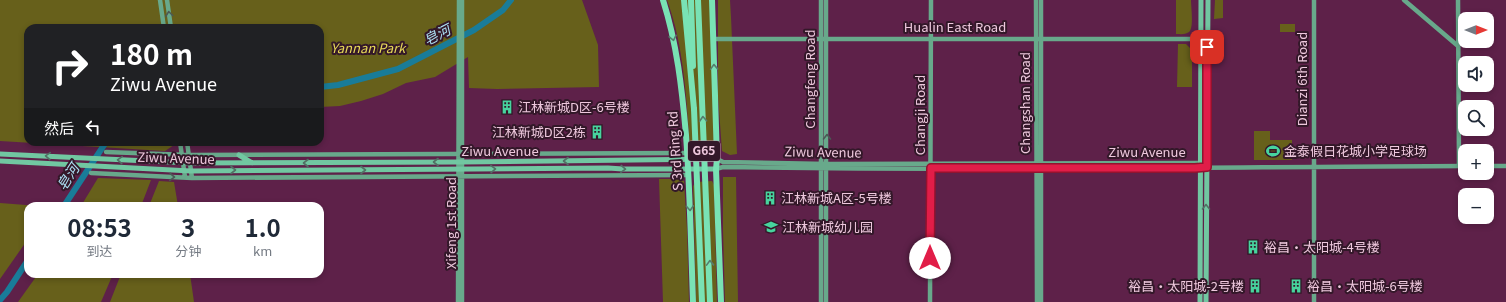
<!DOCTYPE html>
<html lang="zh">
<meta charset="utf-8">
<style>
body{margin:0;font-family:Georgia,"Noto Sans SC",serif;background:#f2f2f3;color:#1f2937;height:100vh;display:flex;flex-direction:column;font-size:15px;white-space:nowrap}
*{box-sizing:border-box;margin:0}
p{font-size:13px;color:#747a83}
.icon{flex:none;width:22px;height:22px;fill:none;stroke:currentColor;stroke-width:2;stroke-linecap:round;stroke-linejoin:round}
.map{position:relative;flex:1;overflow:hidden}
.drawer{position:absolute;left:24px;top:202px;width:300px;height:76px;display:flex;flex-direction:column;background:#fff;border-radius:12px;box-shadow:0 2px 6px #0003}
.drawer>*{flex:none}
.top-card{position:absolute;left:24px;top:24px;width:300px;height:122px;border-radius:12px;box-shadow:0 2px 6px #0003;background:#202124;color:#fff;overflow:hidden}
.needle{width:26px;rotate:90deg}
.controls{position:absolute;left:1458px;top:12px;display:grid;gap:8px}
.controls a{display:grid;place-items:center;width:36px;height:36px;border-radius:8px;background:#fff;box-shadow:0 2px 6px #0003;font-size:20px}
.pin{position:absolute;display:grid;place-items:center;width:34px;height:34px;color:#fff;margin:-17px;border-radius:8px;box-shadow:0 2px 6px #0006}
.me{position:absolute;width:44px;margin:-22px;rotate:0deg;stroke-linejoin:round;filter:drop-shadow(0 0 3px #0008)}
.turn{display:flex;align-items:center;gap:14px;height:84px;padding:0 20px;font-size:18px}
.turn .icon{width:52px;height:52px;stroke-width:2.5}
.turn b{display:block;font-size:28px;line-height:34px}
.then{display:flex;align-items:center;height:38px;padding:0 20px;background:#0003;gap:8px;font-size:15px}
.eta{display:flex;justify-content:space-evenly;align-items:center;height:68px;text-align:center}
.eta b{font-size:24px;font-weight:700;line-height:28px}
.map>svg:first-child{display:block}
.green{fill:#67601b}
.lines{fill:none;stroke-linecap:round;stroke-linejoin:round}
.river{stroke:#197c99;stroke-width:6}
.secondary{stroke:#68a98b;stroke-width:4.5}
.primary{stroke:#71c7a1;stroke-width:5}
.highway{stroke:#79e2b4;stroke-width:6}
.highway-bridge{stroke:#79e2b4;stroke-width:6}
.oneway{stroke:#4b5955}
.oneway2{stroke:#567d6e}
.oneway3{stroke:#527065}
.route-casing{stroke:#92132f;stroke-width:10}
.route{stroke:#e11d48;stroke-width:7}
.labels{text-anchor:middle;stroke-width:4;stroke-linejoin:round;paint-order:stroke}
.shield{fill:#331829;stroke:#b693a7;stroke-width:1}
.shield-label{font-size:12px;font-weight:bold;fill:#eec8dd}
.street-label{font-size:13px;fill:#eec8dd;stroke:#331829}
.park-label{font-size:13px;font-style:italic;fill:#e8da59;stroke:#331829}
.poi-label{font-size:13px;fill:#eec8dd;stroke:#331829;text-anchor:start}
.water-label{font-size:14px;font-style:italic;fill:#aee2f6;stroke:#331829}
</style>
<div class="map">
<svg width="1506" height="302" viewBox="0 0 1506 302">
<rect width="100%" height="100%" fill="#5e2149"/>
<path class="green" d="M0,0H582L598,45L599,87L497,89L469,88L468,57L435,77L406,83L383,94L361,101L340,106L320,107V28H28V142H174V145L165,151L0,141Z
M667,0H711L714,144L690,145C686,97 684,46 667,0Z
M718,0H730L731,17L737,154L730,155L722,151L718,96Z
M1176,0H1191C1191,7 1194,28 1189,32C1185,35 1180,34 1176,34Z
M1215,0H1223V18L1214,19Z
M1280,24H1295V32H1280Z
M1178,44H1186L1192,50V87H1177Z
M1254,131H1270V140H1292V160H1254Z
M723,177H736L738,302H725L723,230Z
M98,178L151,180L141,206H81Z
M659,179H677L684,181L687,229L689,302H663Z
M159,181L174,182L178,206H149Z
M712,181L714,185L717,302H696L693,186L696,182Z
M0,203L39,206H28V239L0,279Z
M38,274H113L101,302H18Z
M121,274H190L194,302H110Z"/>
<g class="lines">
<path class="river" d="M320,87L338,85L398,69L474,30L503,10L511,0
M64,206L106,142
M0,300L7,292L28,260"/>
<path class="secondary" d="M160,0L164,28
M167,0L171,28
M826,0V302
M1036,0L1037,302
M1314,0V302
M1404,0L1458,46
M1458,0L1459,166
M713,39H1196
M180,142L185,177
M187,142L192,178
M106,152L189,155L687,153
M717,159L723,162L827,164L1200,163L1203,165
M1487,166H1506
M716,169L723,167C970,171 1218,167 1465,166
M91,173L192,178L688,175
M458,302L459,0
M462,302V0
M821,302V0
M930,302L931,0
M1041,302V0"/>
<path class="primary" d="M0,154L190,163L462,162L717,159
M239,155L252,163
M0,161L191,171L608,168L623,169H716
M1200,302L1201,0
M1206,302L1208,0"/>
<path class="highway" d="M663,0C677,44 682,89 686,135C690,190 691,246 693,302
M684,0L694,109
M691,0L693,66
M712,0L717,159L716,169L721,302"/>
<path class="highway-bridge" d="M698,0L710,302
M694,109L702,302"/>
</g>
<defs><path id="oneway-chevron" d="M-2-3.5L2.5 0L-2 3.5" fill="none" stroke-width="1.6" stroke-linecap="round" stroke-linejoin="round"/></defs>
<g class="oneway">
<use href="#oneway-chevron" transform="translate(169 14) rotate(-98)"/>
<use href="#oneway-chevron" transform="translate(827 137) rotate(-90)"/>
<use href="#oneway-chevron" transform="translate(172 177) rotate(3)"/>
</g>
<g class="oneway2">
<use href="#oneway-chevron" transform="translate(673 38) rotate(78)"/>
<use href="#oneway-chevron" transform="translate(714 67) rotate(-92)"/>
<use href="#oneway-chevron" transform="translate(703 119) rotate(-93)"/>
<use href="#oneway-chevron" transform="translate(690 208) rotate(87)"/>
<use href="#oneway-chevron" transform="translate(710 263) rotate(-92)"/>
</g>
<g class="oneway3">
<use href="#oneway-chevron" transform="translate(48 156) rotate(-177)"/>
<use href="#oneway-chevron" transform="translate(120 160) rotate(-177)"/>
<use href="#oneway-chevron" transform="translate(566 161) rotate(180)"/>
<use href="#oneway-chevron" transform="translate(436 162) rotate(180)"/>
<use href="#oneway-chevron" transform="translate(306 163) rotate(180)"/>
<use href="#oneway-chevron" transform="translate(493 169) rotate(-1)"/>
<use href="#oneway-chevron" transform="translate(623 169) rotate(3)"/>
<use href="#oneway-chevron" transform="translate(233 170)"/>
<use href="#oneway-chevron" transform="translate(363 170)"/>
<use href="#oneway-chevron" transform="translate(1206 207) rotate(-90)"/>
</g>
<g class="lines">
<g class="route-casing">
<path id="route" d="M930,258L931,168H1195L1207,167V47"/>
</g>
<use href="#route" class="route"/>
</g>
<defs>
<g id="building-bare" transform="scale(1.08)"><path d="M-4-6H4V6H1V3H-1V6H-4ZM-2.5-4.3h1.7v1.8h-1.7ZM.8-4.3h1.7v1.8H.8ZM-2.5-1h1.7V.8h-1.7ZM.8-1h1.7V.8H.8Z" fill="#47d49e" stroke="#331829" stroke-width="2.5" paint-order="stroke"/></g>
<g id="stadium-bare" transform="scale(1.08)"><path d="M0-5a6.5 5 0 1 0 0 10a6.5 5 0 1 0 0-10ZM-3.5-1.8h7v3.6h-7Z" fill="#47d49e" stroke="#331829" stroke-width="2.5" paint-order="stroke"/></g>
<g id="school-bare" transform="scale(1.08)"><path d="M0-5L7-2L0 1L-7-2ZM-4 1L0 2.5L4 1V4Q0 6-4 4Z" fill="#47d49e" stroke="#331829" stroke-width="2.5" paint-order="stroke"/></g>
</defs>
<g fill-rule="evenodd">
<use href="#building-bare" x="507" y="107"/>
<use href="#building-bare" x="597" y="132"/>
<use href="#stadium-bare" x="1273" y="151"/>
<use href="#building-bare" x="770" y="198"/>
<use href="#school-bare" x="771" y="227"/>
<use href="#building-bare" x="1253" y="247"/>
<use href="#building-bare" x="1255" y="286"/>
<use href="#building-bare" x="1296" y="286"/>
</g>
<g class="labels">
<rect class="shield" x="688" y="141" width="32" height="20" rx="3"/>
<g class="shield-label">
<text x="704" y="155">G65</text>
</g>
<g class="street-label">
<text x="955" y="32">Hualin East Road</text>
<text transform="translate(810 79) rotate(-90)" y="5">Changfeng Road</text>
<text transform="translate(1302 79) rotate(-90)" y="5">Dianzi 6th Road</text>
<text transform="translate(1025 103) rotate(-90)" y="5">Changshan Road</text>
<text transform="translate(920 115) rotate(-90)" y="5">Changji Road</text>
<text x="500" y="156">Ziwu Avenue</text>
<text transform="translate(675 151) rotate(-94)" y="5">S 3rd Ring Rd</text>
<text transform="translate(823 152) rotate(1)" y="5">Ziwu Avenue</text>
<text x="1147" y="157">Ziwu Avenue</text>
<text transform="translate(176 158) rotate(2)" y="5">Ziwu Avenue</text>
<text transform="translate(451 223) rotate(-90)" y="5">Xifeng 1st Road</text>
</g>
<g class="park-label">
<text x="368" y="53">Yannan Park</text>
</g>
<g class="poi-label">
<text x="518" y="112">江林新城D区-6号楼</text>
<text x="586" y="137" text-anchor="end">江林新城D区2栋</text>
<text x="1284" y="156">金泰假日花城小学足球场</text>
<text x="781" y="203">江林新城A区-5号楼</text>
<text x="782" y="232">江林新城幼儿园</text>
<text x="1264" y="252">裕昌·太阳城-4号楼</text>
<text x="1244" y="291" text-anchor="end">裕昌·太阳城-2号楼</text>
<text x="1307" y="291">裕昌·太阳城-6号楼</text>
</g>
<g class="water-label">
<text transform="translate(437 35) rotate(-27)" y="5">皂河</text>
<text transform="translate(68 177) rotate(-57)" y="5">皂河</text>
</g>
</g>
</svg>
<div class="controls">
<a><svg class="needle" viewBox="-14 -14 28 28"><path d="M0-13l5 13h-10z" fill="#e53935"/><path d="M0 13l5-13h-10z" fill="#747a83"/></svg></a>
<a><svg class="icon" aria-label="sound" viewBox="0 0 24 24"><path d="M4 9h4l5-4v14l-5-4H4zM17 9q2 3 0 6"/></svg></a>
<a><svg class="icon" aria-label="search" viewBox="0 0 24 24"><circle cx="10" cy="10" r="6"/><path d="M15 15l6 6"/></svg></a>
<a>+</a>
<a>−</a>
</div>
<div class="pin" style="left:1207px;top:47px;background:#d93025"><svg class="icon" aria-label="arrive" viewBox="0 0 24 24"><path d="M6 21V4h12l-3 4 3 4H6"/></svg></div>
<svg class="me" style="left:930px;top:258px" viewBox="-20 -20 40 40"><circle r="19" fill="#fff"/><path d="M0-13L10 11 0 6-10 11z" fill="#e11d48"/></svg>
<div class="top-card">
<div class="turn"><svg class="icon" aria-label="right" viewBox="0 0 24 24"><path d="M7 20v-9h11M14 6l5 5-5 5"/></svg><div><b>180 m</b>Ziwu Avenue</div></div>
<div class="then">然后<svg class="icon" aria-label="left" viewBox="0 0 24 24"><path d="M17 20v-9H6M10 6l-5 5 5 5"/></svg></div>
</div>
<section class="drawer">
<div class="eta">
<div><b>08:53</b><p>到达</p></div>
<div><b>3</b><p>分钟</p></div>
<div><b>1.0</b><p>km</p></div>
</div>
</section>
</div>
